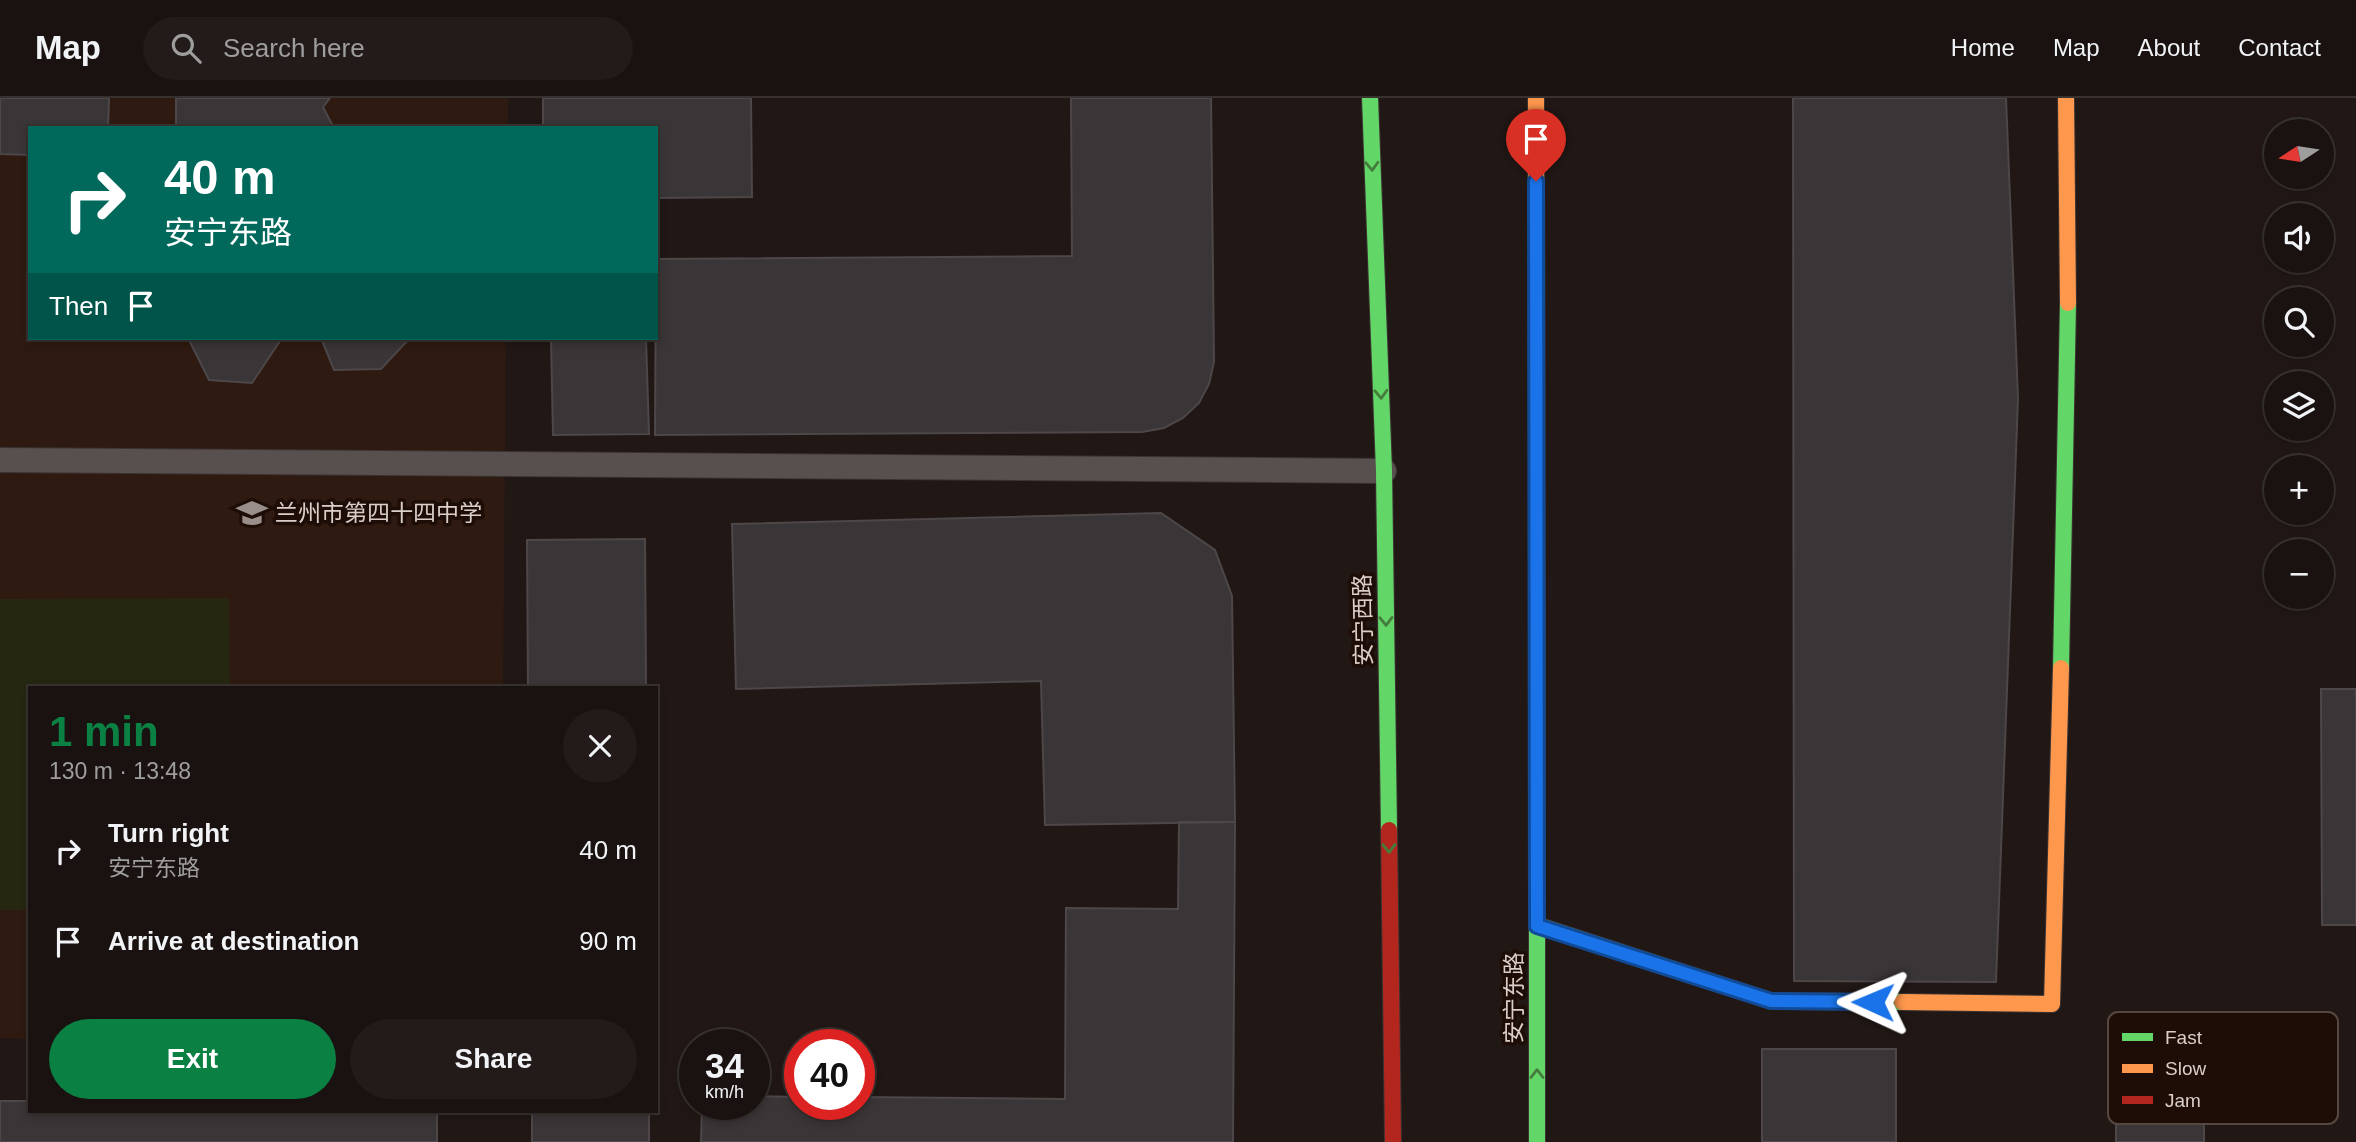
<!DOCTYPE html>
<meta charset="utf-8">
<style>
body{margin:0;font-family:Arial,"Noto Sans SC",sans-serif;background:#221b19;color:#f1f3f6;height:100vh;display:flex;flex-direction:column;font-size:26px;white-space:nowrap}
*{box-sizing:border-box;margin:0}
p{font-size:23px;color:#9f9e9f}
.icon{flex:none;width:38px;height:38px;fill:none;stroke:currentColor;stroke-width:2;stroke-linecap:round;stroke-linejoin:round}
.map{position:relative;flex:1;overflow:hidden}
.sheet{position:absolute;left:28px;top:588px;width:630px;height:427px;display:flex;flex-direction:column;background:#191210;border-radius:0px;box-shadow:0 4px 10px #0003,0 0 0 2px #373230}
.sheet>*{flex:none}
.guide{position:absolute;left:28px;top:28px;width:630px;height:214px;border-radius:0px;box-shadow:0 4px 10px #0003,0 0 0 2px #373230;background:#00695c;color:#fff;overflow:hidden}
.needle{width:46px;rotate:258deg}
.tools{position:absolute;left:2264px;top:21px;display:grid;gap:14px}
.tools a{display:grid;place-items:center;width:70px;height:70px;border-radius:50%;background:#191210;box-shadow:0 4px 10px #0003,0 0 0 2px #373230;font-size:35px}
.speed{position:absolute;left:679px;top:931px;display:flex;gap:14px;font-size:35px;font-weight:700;text-align:center}
.speed>*{display:grid;place-content:center;width:91px;height:91px;border-radius:50%;background:#191210;box-shadow:0 4px 10px #0003,0 0 0 2px #373230;line-height:1}
.speed small{font-size:18px;font-weight:400}
.speed .limit{border:10px solid #d22;background:#fff;color:#111}
.pin{position:absolute;display:grid;place-items:center;width:60px;height:60px;color:#fff;margin:-72px -30px;border-radius:50% 50% 50% 0;rotate:-45deg;box-shadow:0 0 7px #0007}
.pin .icon{rotate:45deg}
.me{position:absolute;width:77px;margin:-38px;rotate:271deg;stroke-linejoin:round;filter:drop-shadow(0 0 5px #0008)}
.turn{display:flex;align-items:center;gap:24px;height:147px;padding:0 21px;font-size:32px}
.turn .icon{width:91px;height:91px;stroke-width:2.5}
.turn b{display:block;font-size:49px;line-height:60px}
.then{display:flex;align-items:center;height:66px;padding:0 21px;background:#0003;gap:14px;font-size:26px}
.round{display:grid;place-items:center;flex:none;width:74px;height:74px;border-radius:37px;background:#221b19}
.summary{display:flex;align-items:center;justify-content:space-between;height:119px;padding:0 21px}
h1{font-size:42px;font-weight:600;line-height:52px;color:#0b8043}
.cta{display:flex;gap:14px;margin-top:auto;padding:14px 21px}
.cta a{flex:1;height:80px;border-radius:42px;background:#0b8043;color:#fff;font-size:28px;font-weight:600;line-height:80px;text-align:center}
.cta a+a{background:#221b19;color:#f1f3f6}
ul{padding:0;list-style:none}
li{display:flex;align-items:center;gap:21px;height:91px;padding:0 21px}
li div{flex:1}
li b{display:block;font-size:26px}
li em{font-style:normal}
header{display:flex;align-items:center;gap:42px;box-sizing:border-box;height:98px;padding:0 35px;background:#191210;border-bottom:2px solid #373230}
header strong{font-size:33px}
nav{display:flex;gap:38px;margin-inline-start:auto;font-size:24px}
.search{width:490px;height:63px;background:#221b19;display:flex;align-items:center;gap:18px;box-sizing:border-box;padding:0 24px;border-radius:38px;color:#9f9e9f;font-size:26px}
.map>svg:first-child{display:block}
.built{fill:#2e1a10}
.green{fill:#262710}
.building{fill:#3a3536;stroke:#4d474a;stroke-width:2}
.lines{fill:none;stroke-linecap:round;stroke-linejoin:round}
.lane-casing{stroke:#3c3433;stroke-width:26}
.fast-casing{stroke:#3c3433;stroke-width:18}
.slow-casing{stroke:#3c3433;stroke-width:18}
.jam-casing{stroke:#3c3433;stroke-width:18}
.lane{stroke:#58504e;stroke-width:24}
.fast{stroke:#63d668;stroke-width:16}
.slow{stroke:#ff974d;stroke-width:16}
.jam{stroke:#b3261e;stroke-width:16}
.oneway{stroke:#447c3c}
.route-casing{stroke:#114b97;stroke-width:18}
.route{stroke:#1a73e8;stroke-width:12}
.labels{text-anchor:middle;stroke-width:7;stroke-linejoin:round;paint-order:stroke}
.poi-label{font-size:23px;fill:#dacec9;stroke:#1d0d06;text-anchor:start}
.street-label{font-size:23px;fill:#dacec9;stroke:#1d0d06}
.key{fill:#1d0d06;stroke:#564740;stroke-width:2}
.key-label{font-size:19px;fill:#dacec9}
</style>
<header>
<strong>Map</strong>
<div class="search"><svg class="icon" aria-label="search" viewBox="0 0 24 24"><circle cx="10" cy="10" r="6"/><path d="M15 15l6 6"/></svg>Search here</div>
<nav><a>Home</a><a>Map</a><a>About</a><a>Contact</a></nav>
</header>
<div class="map">
<svg width="2356" height="1044" viewBox="0 0 2356 1044">
<rect width="100%" height="100%" fill="#211815"/>
<path class="built" d="M0,0H508V30H30V240H506L503,590H30V941L0,940Z"/>
<path class="green" d="M229,500L230,590H30V812H0V501Z"/>
<path class="building" d="M0,0H109L108,30H30V57L0,56Z
M176,0H330L323,9L334,30H176Z
M543,0H751L752,99L656,100V30H543Z
M1071,0H1211L1214,264L1209,286L1199,305L1183,320L1164,330L1142,334L655,337L656,161L1072,158Z
M1793,0H2006L2018,300L1996,884L1794,883Z
M188,240H282L252,285L209,282Z
M321,240H410L381,271L334,272Z
M551,240H646L649,336L553,337Z
M1161,415L1215,452L1232,498L1235,724L1045,727L1041,583L736,591L732,426Z
M645,441L646,590H528L527,442Z
M2321,591H2356V827H2322Z
M1179,724H1235L1233,1044H701L702,1006H754V998L800,999V1006H859V999L1065,1001L1066,810L1178,811Z
M2116,926L2204,927V1044H2116Z
M1762,951H1896V1044H1762Z
M0,1003H30V1013H437V1044H0Z
M532,1013H649V1044H532Z"/>
<g class="lines">
<g class="lane-casing">
<path id="lane" d="M0,362L1384,373"/>
</g>
<g class="fast-casing">
<path id="fast" d="M1370,0L1384,373L1389,732
M1537,539V1044
M2061,570L2068,205
M1537,827L1771,903L1902,904"/>
</g>
<g class="slow-casing">
<path id="slow" d="M1536,0L1537,539
M2066,0L2068,205
M1902,904L2052,906L2061,570"/>
</g>
<g class="jam-casing">
<path id="jam" d="M1389,732L1393,1044"/>
</g>
<use href="#lane" class="lane"/>
<use href="#fast" class="fast"/>
<use href="#slow" class="slow"/>
<use href="#jam" class="jam"/>
</g>
<defs><path id="oneway-chevron" d="M-2-3.5L2.5 0L-2 3.5" fill="none" stroke-width="1.6" stroke-linecap="round" stroke-linejoin="round" transform="scale(1.75)"/></defs>
<g class="oneway">
<use href="#oneway-chevron" transform="translate(1372 68) rotate(88)"/>
<use href="#oneway-chevron" transform="translate(1381 296) rotate(88)"/>
<use href="#oneway-chevron" transform="translate(1386 523) rotate(89)"/>
<use href="#oneway-chevron" transform="translate(1389 750) rotate(89)"/>
<use href="#oneway-chevron" transform="translate(1537 976) rotate(-90)"/>
</g>
<g class="lines">
<g class="route-casing">
<path id="route" d="M1536,83L1537,828L1771,903L1873,904"/>
</g>
<use href="#route" class="route"/>
</g>
<defs>
<g id="school-bare" transform="scale(2.415)"><path d="M0-5L7-2L0 1L-7-2ZM-4 1L0 2.5L4 1V4Q0 6-4 4Z" fill="#998e8a" stroke="#1d0d06" stroke-width="2.5" paint-order="stroke"/></g>
</defs>
<g fill-rule="evenodd">
<use href="#school-bare" x="252" y="415"/>
</g>
<g class="labels">
<g class="poi-label">
<text x="275" y="423">兰州市第四十四中学</text>
</g>
<g class="street-label">
<text transform="translate(1363 522) rotate(-91)" y="8">安宁西路</text>
<text transform="translate(1514 900) rotate(-90)" y="8">安宁东路</text>
</g>
</g>
<rect x="2108" y="914" width="230" height="112" rx="10" class="key"/>
<rect x="2122" y="935" width="31" height="8" fill="#63d668"/>
<rect x="2122" y="966" width="31" height="9" fill="#ff974d"/>
<rect x="2122" y="998" width="31" height="8" fill="#b3261e"/>
<g class="key-label">
<text x="2165" y="946">Fast</text>
<text x="2165" y="977">Slow</text>
<text x="2165" y="1009">Jam</text>
</g>
</svg>
<div class="tools">
<a><svg class="needle" viewBox="-14 -14 28 28"><path d="M0-13l5 13h-10z" fill="#e53935"/><path d="M0 13l5-13h-10z" fill="#9f9e9f"/></svg></a>
<a><svg class="icon" aria-label="sound" viewBox="0 0 24 24"><path d="M4 9h4l5-4v14l-5-4H4zM17 9q2 3 0 6"/></svg></a>
<a><svg class="icon" aria-label="search" viewBox="0 0 24 24"><circle cx="10" cy="10" r="6"/><path d="M15 15l6 6"/></svg></a>
<a><svg class="icon" aria-label="layers" viewBox="0 0 24 24"><path d="M12 4l9 5-9 5-9-5zM3 14l9 5 9-5"/></svg></a>
<a>+</a>
<a>−</a>
</div>
<div class="speed"><div>34<small>km/h</small></div><div class="limit">40</div></div>
<div class="pin" style="left:1536px;top:83px;background:#d93025"><svg class="icon" aria-label="arrive" viewBox="0 0 24 24"><path d="M6 21V4h12l-3 4 3 4H6"/></svg></div>
<svg class="me" style="left:1873px;top:904px" viewBox="-20 -20 40 40"><path d="M0-17L14 15 0 8-14 15z" fill="#1a73e8" stroke="#fff" stroke-width="4"/></svg>
<div class="guide">
<div class="turn"><svg class="icon" aria-label="right" viewBox="0 0 24 24"><path d="M7 20v-9h11M14 6l5 5-5 5"/></svg><div><b>40 m</b>安宁东路</div></div>
<div class="then">Then<svg class="icon" aria-label="arrive" viewBox="0 0 24 24"><path d="M6 21V4h12l-3 4 3 4H6"/></svg></div>
</div>
<section class="sheet">
<div class="summary"><div><h1>1 min</h1><p>130 m · 13:48</p></div><a class="round"><svg class="icon" aria-label="close" viewBox="0 0 24 24"><path d="M6 6l12 12M18 6L6 18"/></svg></a></div>
<ul>
<li><svg class="icon" aria-label="right" viewBox="0 0 24 24"><path d="M7 20v-9h11M14 6l5 5-5 5"/></svg><div><b>Turn right</b><p>安宁东路</p></div><em>40 m</em></li>
<li><svg class="icon" aria-label="arrive" viewBox="0 0 24 24"><path d="M6 21V4h12l-3 4 3 4H6"/></svg><div><b>Arrive at destination</b></div><em>90 m</em></li>
</ul>
<div class="cta"><a>Exit</a><a>Share</a></div>
</section>
</div>
